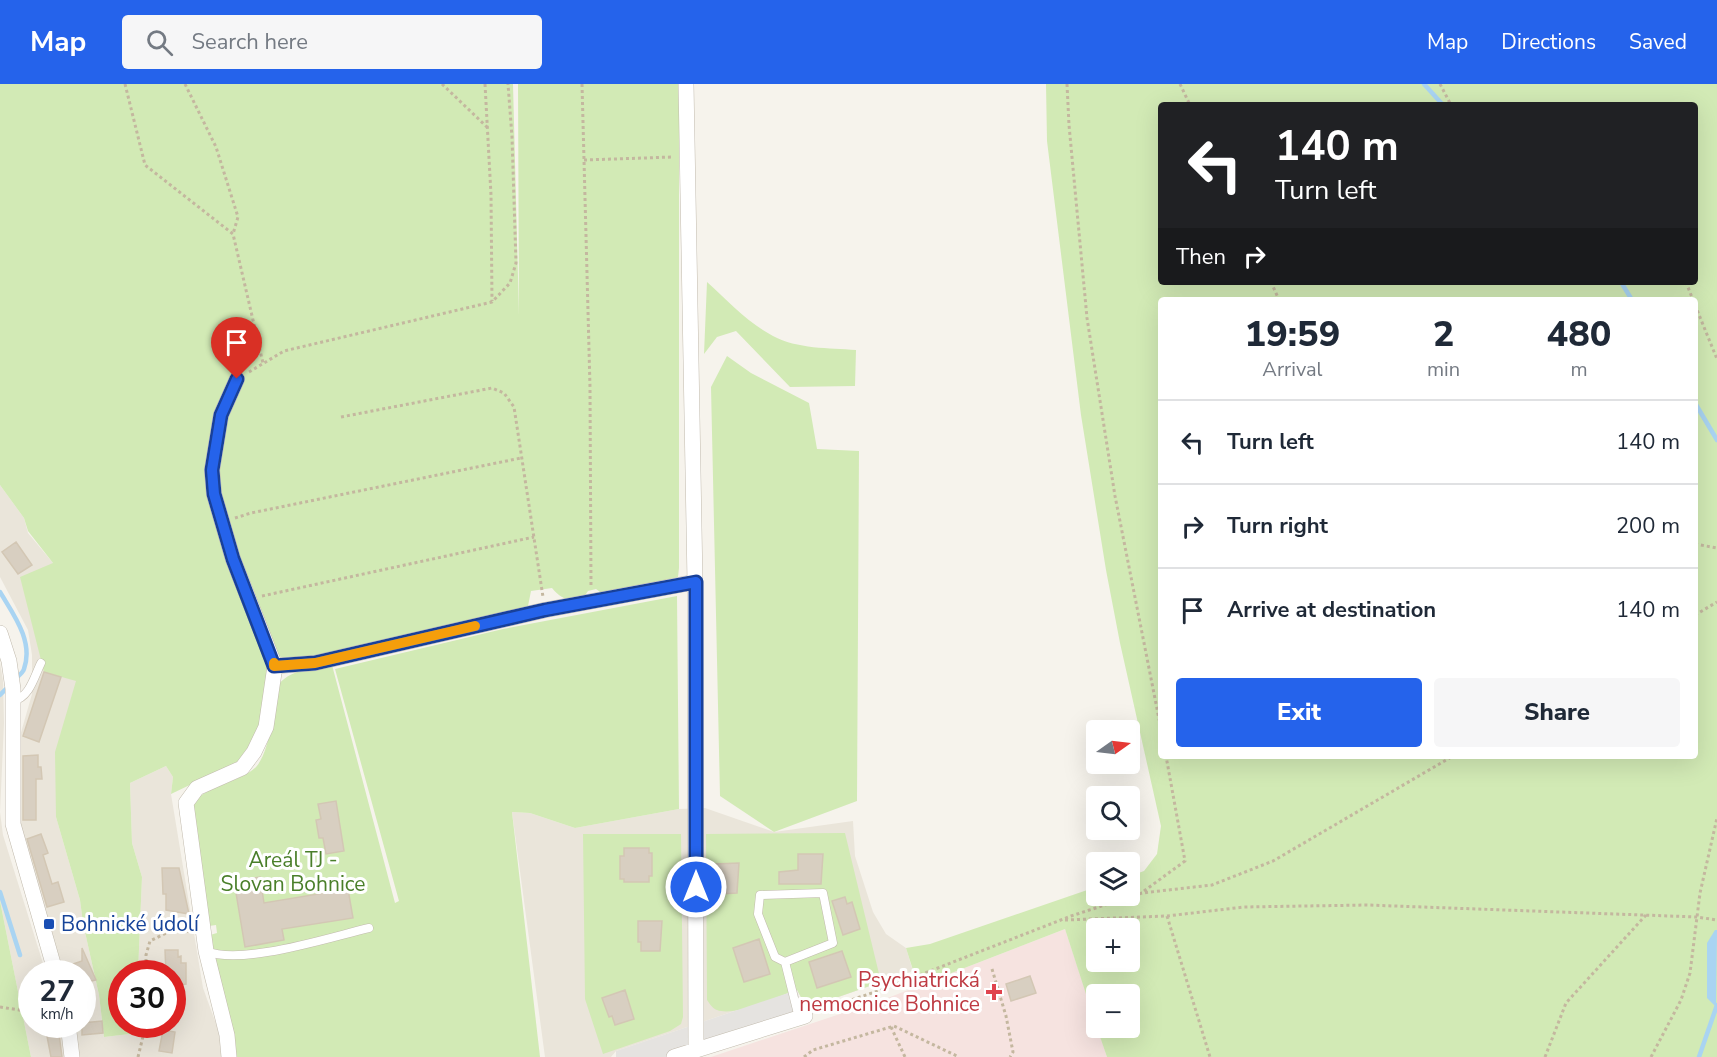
<!DOCTYPE html>
<meta charset="utf-8">
<style>
body{margin:0;font-family:"Nunito Sans",sans-serif;background:#f6f6f7;color:#1f2937;height:100vh;display:flex;flex-direction:column;font-size:22px;white-space:nowrap}
*{box-sizing:border-box;margin:0}
p{font-size:20px;color:#747a83}
.icon{flex:none;width:33px;height:33px;fill:none;stroke:currentColor;stroke-width:2;stroke-linecap:round;stroke-linejoin:round}
.map{position:relative;flex:1;overflow:hidden}
.drawer{position:absolute;left:1158px;top:213px;width:540px;height:462px;display:flex;flex-direction:column;background:#fff;border-radius:6px;box-shadow:0 6px 24px #0002}
.drawer>*{flex:none}
.banner{position:absolute;left:1158px;top:18px;width:540px;height:183px;border-radius:6px;box-shadow:0 6px 24px #0002;background:#202124;color:#fff;overflow:hidden}
.needle{width:39px;rotate:76deg}
.fabs{position:absolute;left:1086px;top:636px;display:grid;gap:12px}
.fabs a{display:grid;place-items:center;width:54px;height:54px;border-radius:6px;background:#fff;box-shadow:0 6px 24px #0002;font-size:30px}
.speed{position:absolute;left:18px;top:876px;display:flex;gap:12px;font-size:30px;font-weight:700;text-align:center}
.speed>*{display:grid;place-content:center;width:78px;height:78px;border-radius:50%;background:#fff;box-shadow:0 6px 24px #0002;line-height:1}
.speed small{font-size:15px;font-weight:400}
.speed .limit{border:9px solid #d22;background:#fff;color:#111}
.pin{position:absolute;display:grid;place-items:center;width:51px;height:51px;color:#fff;margin:-62px -26px;border-radius:50% 50% 50% 0;rotate:-45deg;box-shadow:0 0 6px #0007}
.pin .icon{rotate:45deg}
.me{position:absolute;width:66px;margin:-33px;rotate:0deg;stroke-linejoin:round;filter:drop-shadow(0 0 4px #0008)}
.turn{display:flex;align-items:center;gap:21px;height:126px;padding:0 18px;font-size:27px}
.turn .icon{width:78px;height:78px;stroke-width:2.5}
.turn b{display:block;font-size:42px;line-height:51px}
.then{display:flex;align-items:center;height:57px;padding:0 18px;background:#0003;gap:12px;font-size:22px}
.eta{display:flex;justify-content:space-evenly;align-items:center;height:102px;text-align:center}
.eta b{font-size:36px;font-weight:800;line-height:42px}
.primary-button{display:flex;gap:12px;margin-top:auto;padding:12px 18px}
.primary-button a{flex:1;height:69px;border-radius:6px;background:#2563eb;color:#fff;font-size:24px;font-weight:800;line-height:69px;text-align:center}
.primary-button a+a{background:#f6f6f7;color:#1f2937}
ul{padding:0;list-style:none}
li{display:flex;align-items:center;gap:18px;height:84px;padding:0 18px;border-top:2px solid #e0e1e3}
li div{flex:1}
li b{display:block;font-size:22px}
li em{font-style:normal}
header{display:flex;align-items:center;gap:36px;box-sizing:border-box;height:84px;padding:0 30px;background:#2563eb;color:#fff}
header strong{font-size:28px}
nav{display:flex;gap:33px;margin-inline-start:auto;font-size:21px}
.search{width:420px;height:54px;background:#f6f6f7;display:flex;align-items:center;gap:15px;box-sizing:border-box;padding:0 21px;border-radius:6px;color:#747a83;font-size:22px}
.map>svg:first-child{display:block}
.residential{fill:#eae5da}
.medical{fill:#f6e3e0}
.green{fill:#d2eab5;fill-rule:evenodd}
.parking{fill:#e5e3e0}
.water{fill:#a9d4f2}
.lines{fill:none;stroke-linecap:round;stroke-linejoin:round}
.stream{stroke:#a9d4f2;stroke-width:4.5}
.building{fill:#d8cfc1;stroke:#d3c7b4;stroke-width:1.5}
.service-casing{stroke:#c2bbae;stroke-width:9}
.minor-casing{stroke:#c2bbae;stroke-width:16}
.path{stroke:#c4b79f;stroke-width:3;stroke-dasharray:3 3;stroke-linecap:butt}
.service{stroke:#fff;stroke-width:8}
.minor{stroke:#fff;stroke-width:15}
.route-casing{stroke:#184099;stroke-width:15}
.route{stroke:#2563eb;stroke-width:10}
.slow{stroke:#f59e0b;stroke-width:10}
.transit-dot{fill:#1a4fb4;stroke:#fff;stroke-width:2}
.health-dot{fill:#e0444e;stroke:#fff;stroke-width:2}
.labels{text-anchor:middle;stroke-width:6;stroke-linejoin:round;paint-order:stroke}
.park-label{font-size:21px;fill:#4a7f2a;stroke:#fff}
.transit-label{font-size:21px;fill:#164399;stroke:#fff;text-anchor:start}
.health-label{font-size:21px;fill:#be3a42;stroke:#fff;text-anchor:end}
</style>
<header>
<strong>Map</strong>
<div class="search"><svg class="icon" aria-label="search" viewBox="0 0 24 24"><circle cx="10" cy="10" r="6"/><path d="M15 15l6 6"/></svg>Search here</div>
<nav><a>Map</a><a>Directions</a><a>Saved</a></nav>
</header>
<div class="map">
<svg width="1717" height="973" viewBox="0 0 1717 973">
<rect width="100%" height="100%" fill="#f6f3ec"/>
<path class="residential" d="M0,401L24,434L28,449L53,479L104,554L56,733L80,816L83,839L99,911L104,953L130,950L133,941L172,940V890L138,889L142,793L132,759L130,699L166,682L173,693L171,710L203,904L219,948L223,973H79L73,941L82,940V890L64,889L18,740L20,652L32,610V571L28,546L0,493Z
M0,579L3,597L4,639L0,728L3,751L46,889L32,890V940L60,941L66,973H31L0,817Z
M705,724L774,748L853,737L855,772L873,828L886,850L906,864L913,887L807,924L797,906L616,967L611,973H545L512,728L530,729L575,744L679,725Z"/>
<path class="medical" d="M1065,845L1107,973H711L885,915Z"/>
<path class="green" d="M0,0H513L519,231L518,0H679V484L678,493L603,510L596,505L588,507L583,514C568,517 562,516 552,504L531,507L527,527L312,574L291,576L278,572L270,587L262,639L246,674L171,710L173,693L166,682L130,699L132,759L142,793L138,889L122,890V940L133,941L130,950L104,953L99,911L83,839L80,816L56,733L55,668L76,597L44,588L20,493L53,479L28,447L24,434L0,401Z
M1046,0H1717V973H1107L1097,944H1130V910H1096V941L1065,845L918,902L906,864L930,860L1096,803V812H1130V792L1144,787L1157,770L1161,742L1120,559L1106,486L1081,331L1047,57ZM1161,21H1695V198H1161ZM1161,216H1695V672H1161ZM1096,844H1130V878H1096Z
M707,198C728,217 748,239 773,252C797,265 829,264 856,266L855,302L790,303L736,247L717,253L704,270Z
M727,272L751,289L809,319L817,365L859,367L857,717L774,748L720,712L711,303Z
M677,512L679,725L575,744L530,729L512,728L540,973H229L210,851L217,849L216,841L209,842L192,719C205,706 220,702 236,695C243,692 251,688 256,683C271,666 273,625 277,603C288,585 313,585 332,581L395,819L399,817L335,585L503,545Z
M845,749L881,898L807,924L797,906C779,912 735,933 717,926C712,924 710,920 707,916L706,750Z
M583,750H681L683,933L681,940L670,947L603,970L585,915Z
M0,817L31,973H0Z"/>
<path class="parking" d="M797,906L805,932L674,973H616V967Z"/>
<path class="water" d="M1715,846H1717L1716,923L1707,914V859Z"/>
<g class="lines">
<path class="stream" d="M1424,0L1443,21
M1621,198L1632,216
M1695,319L1717,356
M0,508C13,530 34,557 24,585C23,589 17,593 14,596
M0,611L9,602
M0,808L20,871
M1699,973L1717,921"/>
</g>
<path class="building" d="M16,458L32,481L18,490L2,468Z
M44,588L61,593L39,658L23,652Z
M38,671V683H41L42,695H36V736H23V672Z
M336,717L344,767L326,770L323,754H319L316,736L321,735L318,720Z
M41,750L48,769L43,771L52,800L58,798L64,818L47,823L27,755Z
M624,764H649V769H652V792H649V798H624V795H620V772H624Z
M798,770H823L821,800H779V788L798,786Z
M739,779L737,809L718,810L717,800H714V780Z
M162,784H179L189,830L166,826V810H163Z
M260,793L264,819L348,805L353,834L282,845L284,856L245,863L234,797Z
M845,813L847,820L852,818L860,845L843,851L832,817Z
M638,837H662L660,867H641V858H638Z
M759,855L770,890L744,898L733,864Z
M82,864L96,896L82,899V890H65L64,883L82,877Z
M165,866H178V873L181,872V879H186V900L172,902V890H166Z
M842,867L851,893L817,904L809,878Z
M1030,892L1036,909L1011,917L1006,900Z
M625,906L634,935L615,941L612,932L609,933L602,914Z
M102,937L103,949L82,951V939Z
M163,946L175,948L172,969L159,967Z
M59,950L62,973H51L47,952Z"/>
<g class="lines">
<g class="service-casing">
<path id="service" d="M13,617C30,613 34,593 41,579
M206,867C242,882 330,853 369,844
M785,878L775,873L758,830L760,811L823,809L833,859L785,878L799,934"/>
</g>
<g class="minor-casing">
<path id="minor" d="M686,0L695,498L696,966
M0,549L9,577L13,605V740L56,890
M275,582L315,579L545,526L695,498
M68,940L72,973
M229,973L227,951L206,867L186,719L197,704L242,684L254,668L266,643L275,582L233,475L214,410L212,386L221,331L237,295
M674,973L805,932"/>
</g>
<path class="path" d="M125,0L145,81L233,150L263,279
M185,0L216,63L238,133L233,150
M442,0L488,44
M485,0L491,111L492,217
M582,0L590,303L591,504
M1067,0L1069,41L1087,234L1115,412L1161,645
M1180,0L1190,21
M1440,0L1451,21
M584,76L673,73
M1271,198L1279,216
M1686,198L1693,216
M1695,221L1717,275
M249,288L284,267L492,218L510,199L516,179L512,53L508,0
M341,333L492,304L504,309L514,323L543,513
M235,434L251,429L521,374
M1695,460L1717,464
M262,512L534,453
M1695,531L1717,518
M1144,807L1185,777L1166,672
M1167,832L1210,973
M1065,836L1167,832L1244,823L1367,821L1697,833L1717,836
M992,885L1006,932L1013,968L1010,973
M146,890V871L150,857C163,851 176,842 190,848
M0,923L26,927L32,926
M818,927L884,905L1071,832L1142,809L1212,801L1273,777L1453,672
M891,943L905,973
M138,973L146,940
M804,973L813,966L894,942L959,973
M1545,973L1566,919L1646,831
M1651,973L1681,916L1690,889L1700,809L1717,734"/>
<use href="#service" class="service"/>
<use href="#minor" class="minor"/>
</g>
<g class="lines">
<g class="route-casing">
<path id="route" d="M237,295L221,331L212,386L214,410L233,475L274,582L315,579L545,526L696,498V803"/>
</g>
<use href="#route" class="route"/>
<path class="slow" d="M274,579V582L315,579L475,542"/>
</g>
<rect class="transit-dot" x="43" y="834" width="12" height="12" rx="3"/>
<path class="health-dot" d="M991 899h6v6h6v6h-6v6h-6v-6h-6v-6h6z"/>
<g class="labels">
<g class="park-label">
<text x="293" y="783">Areál TJ -<tspan x="293" dy="24">Slovan Bohnice</tspan></text>
</g>
<g class="transit-label">
<text x="61" y="847">Bohnické údolí</text>
</g>
<g class="health-label">
<text x="980" y="903">Psychiatrická<tspan x="980" dy="24">nemocnice Bohnice</tspan></text>
</g>
</g>
</svg>
<div class="fabs">
<a><svg class="needle" viewBox="-14 -14 28 28"><path d="M0-13l5 13h-10z" fill="#e53935"/><path d="M0 13l5-13h-10z" fill="#747a83"/></svg></a>
<a><svg class="icon" aria-label="search" viewBox="0 0 24 24"><circle cx="10" cy="10" r="6"/><path d="M15 15l6 6"/></svg></a>
<a><svg class="icon" aria-label="layers" viewBox="0 0 24 24"><path d="M12 4l9 5-9 5-9-5zM3 14l9 5 9-5"/></svg></a>
<a>+</a>
<a>−</a>
</div>
<div class="speed"><div>27<small>km/h</small></div><div class="limit">30</div></div>
<div class="pin" style="left:237px;top:295px;background:#d93025"><svg class="icon" aria-label="arrive" viewBox="0 0 24 24"><path d="M6 21V4h12l-3 4 3 4H6"/></svg></div>
<svg class="me" style="left:696px;top:803px" viewBox="-20 -20 40 40"><circle r="17" fill="#2563eb" stroke="#fff" stroke-width="3"/><path d="M0-11L8 9 0 5-8 9z" fill="#fff"/></svg>
<div class="banner">
<div class="turn"><svg class="icon" aria-label="left" viewBox="0 0 24 24"><path d="M17 20v-9H6M10 6l-5 5 5 5"/></svg><div><b>140 m</b>Turn left</div></div>
<div class="then">Then<svg class="icon" aria-label="right" viewBox="0 0 24 24"><path d="M7 20v-9h11M14 6l5 5-5 5"/></svg></div>
</div>
<section class="drawer">
<div class="eta">
<div><b>19:59</b><p>Arrival</p></div>
<div><b>2</b><p>min</p></div>
<div><b>480</b><p>m</p></div>
</div>
<ul>
<li><svg class="icon" aria-label="left" viewBox="0 0 24 24"><path d="M17 20v-9H6M10 6l-5 5 5 5"/></svg><div><b>Turn left</b></div><em>140 m</em></li>
<li><svg class="icon" aria-label="right" viewBox="0 0 24 24"><path d="M7 20v-9h11M14 6l5 5-5 5"/></svg><div><b>Turn right</b></div><em>200 m</em></li>
<li><svg class="icon" aria-label="arrive" viewBox="0 0 24 24"><path d="M6 21V4h12l-3 4 3 4H6"/></svg><div><b>Arrive at destination</b></div><em>140 m</em></li>
</ul>
<div class="primary-button"><a>Exit</a><a>Share</a></div>
</section>
</div>
